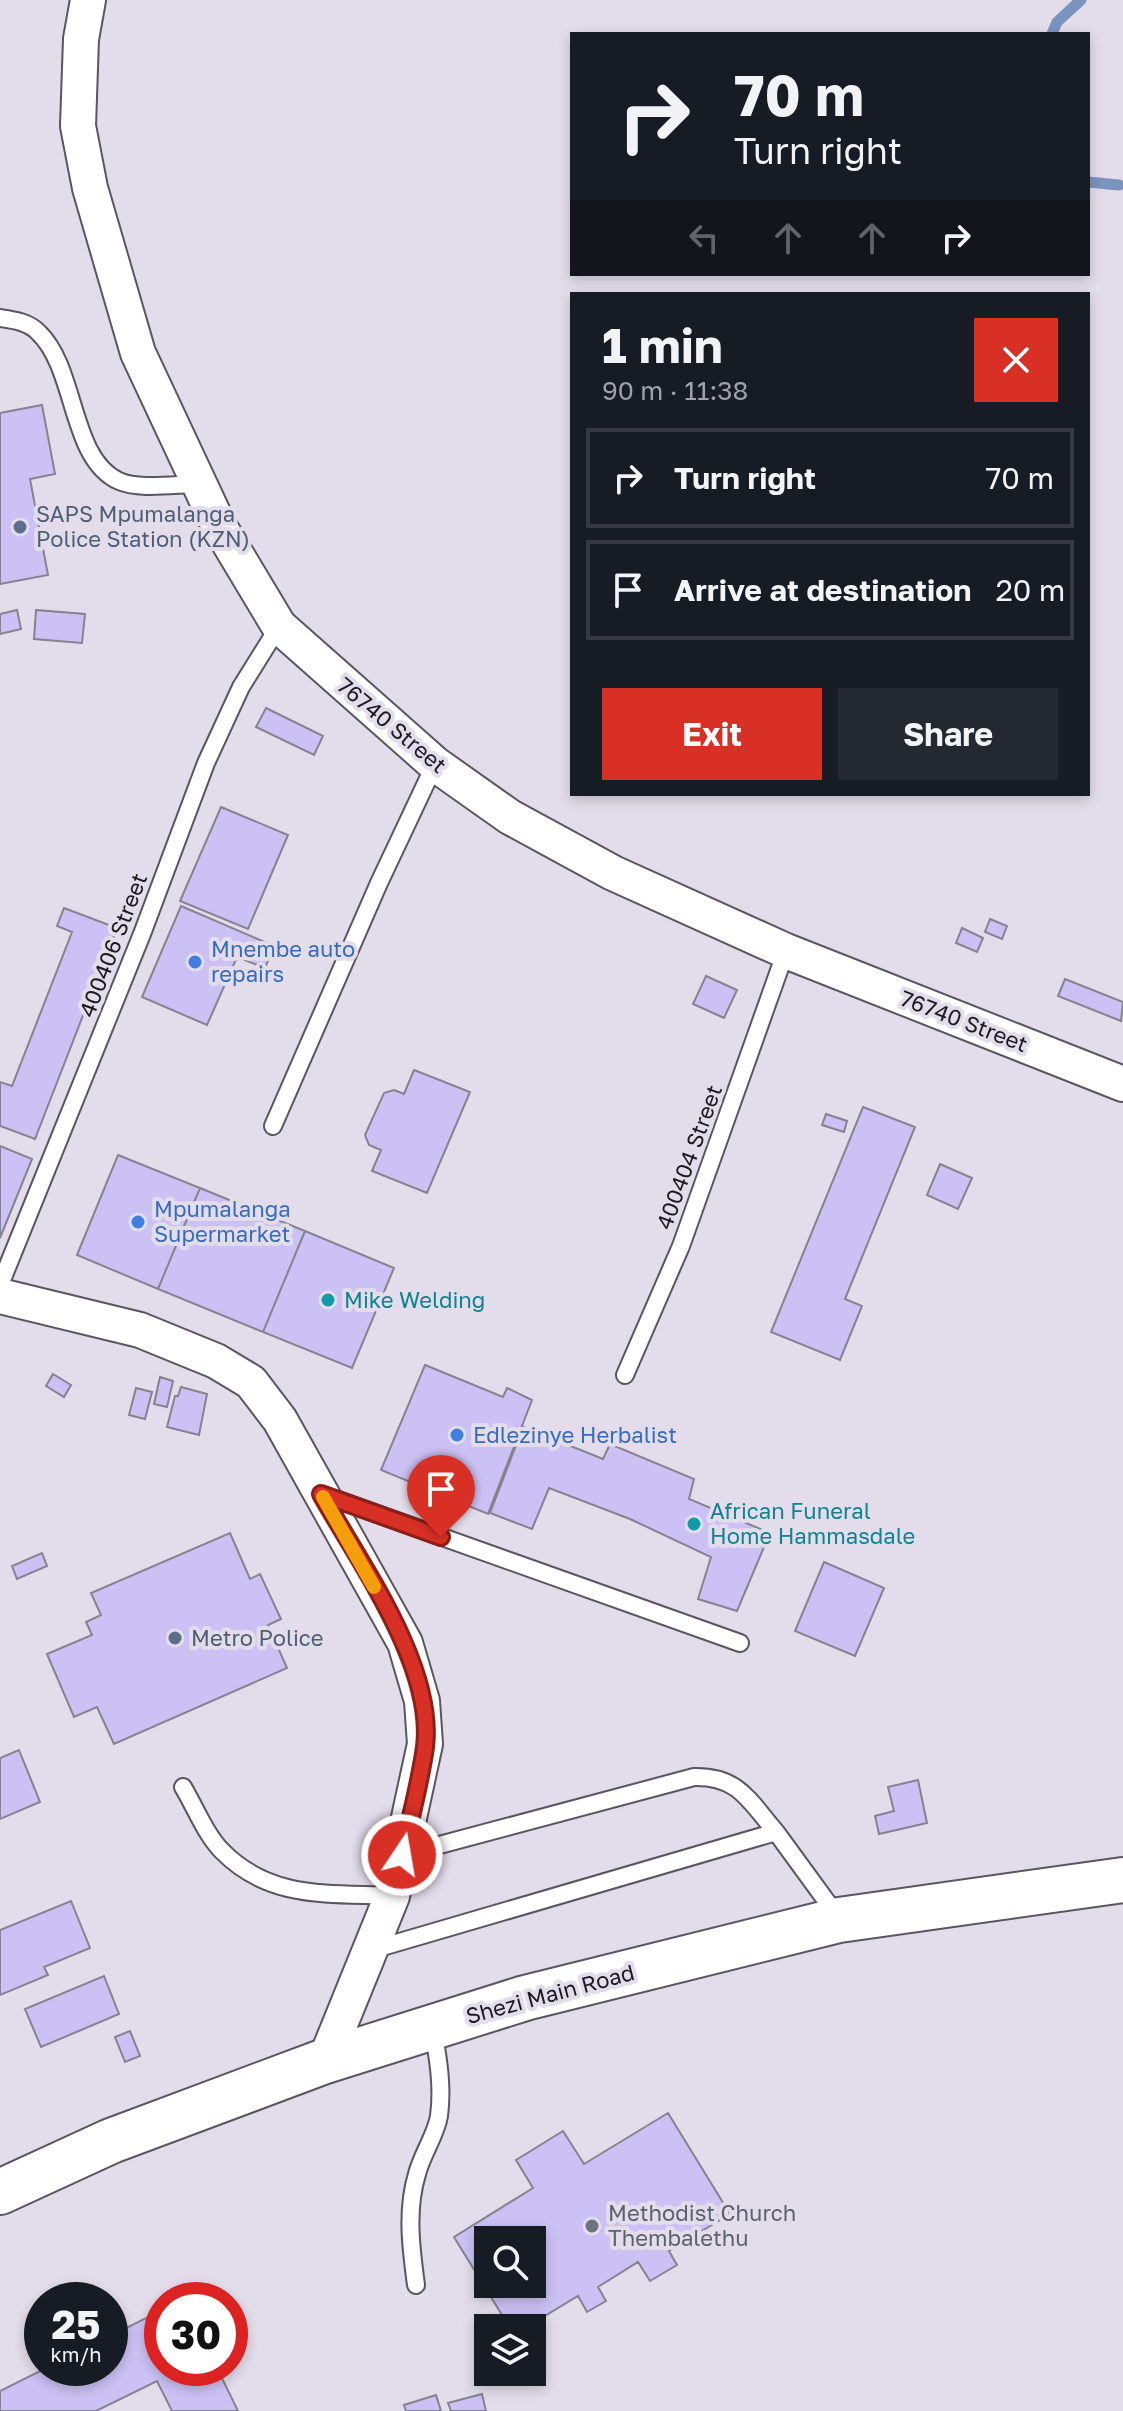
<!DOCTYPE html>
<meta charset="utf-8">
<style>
body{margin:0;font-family:"Golos Text",sans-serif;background:#242831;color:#f1f3f6;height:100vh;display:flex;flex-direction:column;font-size:30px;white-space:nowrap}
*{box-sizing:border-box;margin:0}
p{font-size:26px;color:#9ea1a6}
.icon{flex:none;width:44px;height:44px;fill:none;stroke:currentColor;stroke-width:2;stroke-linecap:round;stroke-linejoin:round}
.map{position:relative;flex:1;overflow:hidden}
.sheet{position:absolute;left:570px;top:292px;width:520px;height:504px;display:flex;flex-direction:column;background:#171b24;border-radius:0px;box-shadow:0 4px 12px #0003}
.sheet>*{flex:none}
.banner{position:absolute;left:570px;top:32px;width:520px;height:244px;border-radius:0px;box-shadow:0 4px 12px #0003;background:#171b24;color:#f1f3f6;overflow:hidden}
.tools{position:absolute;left:474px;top:2226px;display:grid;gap:16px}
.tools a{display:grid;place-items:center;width:72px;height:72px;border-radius:0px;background:#171b24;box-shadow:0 4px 12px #0003;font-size:40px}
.speed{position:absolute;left:24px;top:2282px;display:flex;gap:16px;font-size:40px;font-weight:700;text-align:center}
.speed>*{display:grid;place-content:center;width:104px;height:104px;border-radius:50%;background:#171b24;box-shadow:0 4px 12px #0003;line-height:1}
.speed small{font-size:20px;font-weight:400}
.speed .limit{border:12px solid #d22;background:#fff;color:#111}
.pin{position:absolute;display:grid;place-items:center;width:68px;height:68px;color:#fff;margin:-82px -34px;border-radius:50% 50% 50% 0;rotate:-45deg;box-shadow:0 0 8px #0007}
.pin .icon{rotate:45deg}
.me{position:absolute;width:88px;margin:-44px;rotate:12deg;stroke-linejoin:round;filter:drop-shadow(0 0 6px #0008)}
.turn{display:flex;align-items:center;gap:28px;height:168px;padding:0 32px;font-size:36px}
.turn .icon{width:104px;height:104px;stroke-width:2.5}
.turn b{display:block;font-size:56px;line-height:68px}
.lanes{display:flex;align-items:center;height:76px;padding:0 32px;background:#0003;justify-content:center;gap:40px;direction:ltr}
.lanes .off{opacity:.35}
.round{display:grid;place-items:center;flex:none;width:84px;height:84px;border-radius:0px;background:#242831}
.head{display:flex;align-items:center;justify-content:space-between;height:136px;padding:0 32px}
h1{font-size:48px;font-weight:700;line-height:60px}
.primary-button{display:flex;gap:16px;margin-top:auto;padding:16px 32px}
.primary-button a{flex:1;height:92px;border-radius:0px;background:#d93025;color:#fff;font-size:32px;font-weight:700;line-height:92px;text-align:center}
.primary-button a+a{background:#242831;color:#f1f3f6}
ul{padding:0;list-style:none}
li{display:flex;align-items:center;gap:24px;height:100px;margin:0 16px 12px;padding:0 16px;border:4px solid #363941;border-radius:0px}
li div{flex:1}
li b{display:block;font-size:30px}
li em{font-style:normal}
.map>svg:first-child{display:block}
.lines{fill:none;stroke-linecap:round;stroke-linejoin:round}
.stream{stroke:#7a93bf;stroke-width:11}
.building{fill:#cbc1f4;stroke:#858390;stroke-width:2;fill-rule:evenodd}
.lane-casing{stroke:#5a5560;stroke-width:20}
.street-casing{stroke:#5a5560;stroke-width:38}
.secondary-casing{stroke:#5a5560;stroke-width:48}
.lane{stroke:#fff;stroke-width:16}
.street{stroke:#fff;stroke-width:34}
.secondary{stroke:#fff;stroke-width:44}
.route-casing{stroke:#8d1f18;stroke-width:20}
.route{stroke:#d93025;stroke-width:14}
.slow{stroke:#f59e0b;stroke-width:14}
.service-dot{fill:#5c6f8a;stroke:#e3ddeb;stroke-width:3}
.shop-dot{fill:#3f7fe0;stroke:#e3ddeb;stroke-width:3}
.culture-dot{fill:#0f9aa8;stroke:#e3ddeb;stroke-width:3}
.worship-dot{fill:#6b7280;stroke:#e3ddeb;stroke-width:3}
.labels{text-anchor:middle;stroke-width:8;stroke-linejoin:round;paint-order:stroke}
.service-label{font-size:22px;fill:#4e5e75;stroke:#e3ddeb;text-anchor:start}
.street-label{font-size:22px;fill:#1d1a1f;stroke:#e3ddeb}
.shop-label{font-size:22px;fill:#366cbe;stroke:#e3ddeb;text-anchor:start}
.culture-label{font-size:22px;fill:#0d838f;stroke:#e3ddeb;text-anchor:start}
.worship-label{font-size:22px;fill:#5b616d;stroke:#e3ddeb;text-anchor:start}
</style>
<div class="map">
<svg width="1123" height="2411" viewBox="0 0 1123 2411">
<rect width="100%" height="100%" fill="#e3ddeb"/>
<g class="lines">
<path class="stream" d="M1052,34L1057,22L1081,0
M1088,182L1119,185"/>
</g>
<path class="building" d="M42,405L55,474L30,479L48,575L0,584V413Z
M17,610L21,629L0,634V614Z
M36,610L85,614L82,643L34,639Z
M266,708L323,736L314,755L256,727Z
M221,807L288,835L248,929L180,901Z
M181,906L274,946L265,968L237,957L207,1025L142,997Z
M64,908L117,928L35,1139L0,1126V1082L12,1086L72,932L57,926Z
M990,919L1007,926L1002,939L985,932Z
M962,928L983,938L977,952L956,943Z
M706,976L737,990L724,1018L693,1004Z
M1065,979L1123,1002L1121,1021L1058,996Z
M414,1070L470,1092L427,1193L372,1171L381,1150L369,1145L365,1135L384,1093L394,1090L404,1094Z
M863,1107L915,1127L845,1299L862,1306L840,1360L771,1332Z
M826,1114L847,1121L844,1132L822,1125Z
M0,1146L32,1159L0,1238Z
M118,1155L200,1188L158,1289L77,1255Z
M940,1164L972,1178L958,1209L927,1195Z
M200,1188L305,1231L263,1332L158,1289Z
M305,1231L394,1268L352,1368L263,1332Z
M425,1365L503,1397L507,1388L532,1400L488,1514L381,1470Z
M53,1374L71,1385L64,1397L46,1386Z
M160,1377L173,1381L167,1407L154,1404Z
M181,1387L207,1394L199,1435L167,1427L175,1396H178Z
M136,1388L152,1392L145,1419L129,1415Z
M523,1427L603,1459L610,1444L694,1479L689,1499L770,1533L737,1611L698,1599L711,1557L630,1519L549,1488L532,1529L490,1513Z
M230,1533L250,1579L260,1574L281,1619L268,1625L287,1668L114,1744L97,1707L74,1717L47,1654L92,1635L86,1622L101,1615L91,1593Z
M42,1553L47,1566L17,1579L12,1566Z
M824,1562L884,1588L855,1656L795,1631Z
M19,1750L40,1802L0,1819V1758Z
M918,1780L927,1823L879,1834L875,1816L894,1811L888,1787Z
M71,1901L90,1948L44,1967L48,1975L0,1995V1930Z
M104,1976L119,2014L41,2047L25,2009Z
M130,2031L140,2056L125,2062L115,2037Z
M668,2113L730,2214L669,2251L677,2265L650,2281L638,2262L598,2287L606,2301L587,2312L578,2296L525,2328H510L454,2237L533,2188L516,2160L563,2131L584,2164ZM488,2240H532V2284H488Z
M162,2310V2368H217L238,2411H172L157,2381L96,2411H0V2391L46,2368H110V2336Z
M482,2394L486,2411H451L448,2403Z
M436,2395L441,2411H406L404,2405Z"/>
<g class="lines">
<g class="lane-casing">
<path id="lane" d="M0,318C14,320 29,322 39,333C77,370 70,459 119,481C138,490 177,484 199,484
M273,1126L379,883L435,764
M0,1285L142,934L206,763L241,687L279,626
M625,1375L681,1246L786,951
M327,1496L740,1643
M183,1787C195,1807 206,1835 222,1851C270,1900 329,1893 392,1896
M402,1855L694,1777C739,1776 749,1801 776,1832
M372,1950L776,1832L838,1917
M416,2285C411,2248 406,2210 417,2174C422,2154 436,2135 439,2116C443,2086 438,2058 433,2029"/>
</g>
<g class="street-casing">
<path id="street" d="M88,0L81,39L78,126L90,188L138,353L219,526L279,626L435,764L510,817L613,873L786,951L1123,1084
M0,1296L140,1330L216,1361L251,1382L280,1420L405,1643L422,1701L425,1744L392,1896L325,2061"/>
</g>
<g class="secondary-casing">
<path id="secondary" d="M0,2192L111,2141L325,2061L525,1998L839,1920L1123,1880"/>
</g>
<use href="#lane" class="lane"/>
<use href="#street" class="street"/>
<use href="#secondary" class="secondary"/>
</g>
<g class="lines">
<g class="route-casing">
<path id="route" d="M402,1855C410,1820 420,1783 425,1747C435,1666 359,1562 321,1494L441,1537"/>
</g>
<use href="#route" class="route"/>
<path class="slow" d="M323,1497L374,1587"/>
</g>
<g class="service-dot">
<circle cx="20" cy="527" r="8"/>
<circle cx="175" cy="1638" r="8"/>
</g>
<g class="shop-dot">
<circle cx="195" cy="962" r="8"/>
<circle cx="138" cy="1222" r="8"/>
<circle cx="457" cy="1435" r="8"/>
</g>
<g class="culture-dot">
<circle cx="328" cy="1300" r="8"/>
<circle cx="694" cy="1524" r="8"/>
</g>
<circle class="worship-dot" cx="592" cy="2226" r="8"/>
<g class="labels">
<g class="service-label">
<text x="36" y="522">SAPS Mpumalanga<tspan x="36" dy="25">Police Station (KZN)</tspan></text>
<text x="191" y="1646">Metro Police</text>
</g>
<g class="street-label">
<text transform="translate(392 725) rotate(40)" y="8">76740 Street</text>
<text transform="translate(113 945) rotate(-69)" y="8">400406 Street</text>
<text transform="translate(964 1021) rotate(21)" y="8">76740 Street</text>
<text transform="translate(689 1157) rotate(-70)" y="8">400404 Street</text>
<text transform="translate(550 1994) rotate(-15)" y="8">Shezi Main Road</text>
</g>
<g class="shop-label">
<text x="211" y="957">Mnembe auto<tspan x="211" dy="25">repairs</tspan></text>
<text x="154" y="1217">Mpumalanga<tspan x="154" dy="25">Supermarket</tspan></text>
<text x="473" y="1443">Edlezinye Herbalist</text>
</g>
<g class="culture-label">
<text x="344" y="1308">Mike Welding</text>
<text x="710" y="1519">African Funeral<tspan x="710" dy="25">Home Hammasdale</tspan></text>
</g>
<g class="worship-label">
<text x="608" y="2221">Methodist Church<tspan x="608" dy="25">Thembalethu</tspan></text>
</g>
</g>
</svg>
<div class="tools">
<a><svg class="icon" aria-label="search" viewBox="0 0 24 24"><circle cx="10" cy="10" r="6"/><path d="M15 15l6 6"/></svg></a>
<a><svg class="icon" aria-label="layers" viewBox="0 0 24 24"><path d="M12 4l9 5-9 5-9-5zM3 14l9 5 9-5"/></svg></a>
</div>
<div class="speed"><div>25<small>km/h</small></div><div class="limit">30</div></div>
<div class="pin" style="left:441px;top:1537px;background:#d93025"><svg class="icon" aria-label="arrive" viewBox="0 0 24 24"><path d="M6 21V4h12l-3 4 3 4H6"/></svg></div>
<svg class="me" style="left:402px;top:1855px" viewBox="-20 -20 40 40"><circle r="17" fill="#d93025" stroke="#fff" stroke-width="3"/><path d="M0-11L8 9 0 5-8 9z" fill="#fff"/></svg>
<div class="banner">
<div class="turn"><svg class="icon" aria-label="right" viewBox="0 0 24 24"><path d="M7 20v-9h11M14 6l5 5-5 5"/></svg><div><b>70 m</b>Turn right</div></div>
<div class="lanes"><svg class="icon off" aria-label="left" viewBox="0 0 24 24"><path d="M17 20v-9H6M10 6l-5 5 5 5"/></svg><svg class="icon off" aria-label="ahead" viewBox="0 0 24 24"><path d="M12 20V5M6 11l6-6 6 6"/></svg><svg class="icon off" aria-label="ahead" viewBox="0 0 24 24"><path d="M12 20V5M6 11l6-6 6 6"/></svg><svg class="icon" aria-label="right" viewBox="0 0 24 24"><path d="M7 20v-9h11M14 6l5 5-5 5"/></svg></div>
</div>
<section class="sheet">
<div class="head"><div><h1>1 min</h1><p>90 m · 11:38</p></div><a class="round" style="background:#d93025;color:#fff"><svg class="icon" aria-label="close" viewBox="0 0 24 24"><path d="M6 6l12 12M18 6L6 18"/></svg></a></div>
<ul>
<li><svg class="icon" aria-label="right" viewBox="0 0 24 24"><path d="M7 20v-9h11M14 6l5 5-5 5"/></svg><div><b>Turn right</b></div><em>70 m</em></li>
<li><svg class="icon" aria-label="arrive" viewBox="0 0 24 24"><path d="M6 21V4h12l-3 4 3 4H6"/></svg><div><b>Arrive at destination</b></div><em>20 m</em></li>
</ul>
<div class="primary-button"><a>Exit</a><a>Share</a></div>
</section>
</div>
